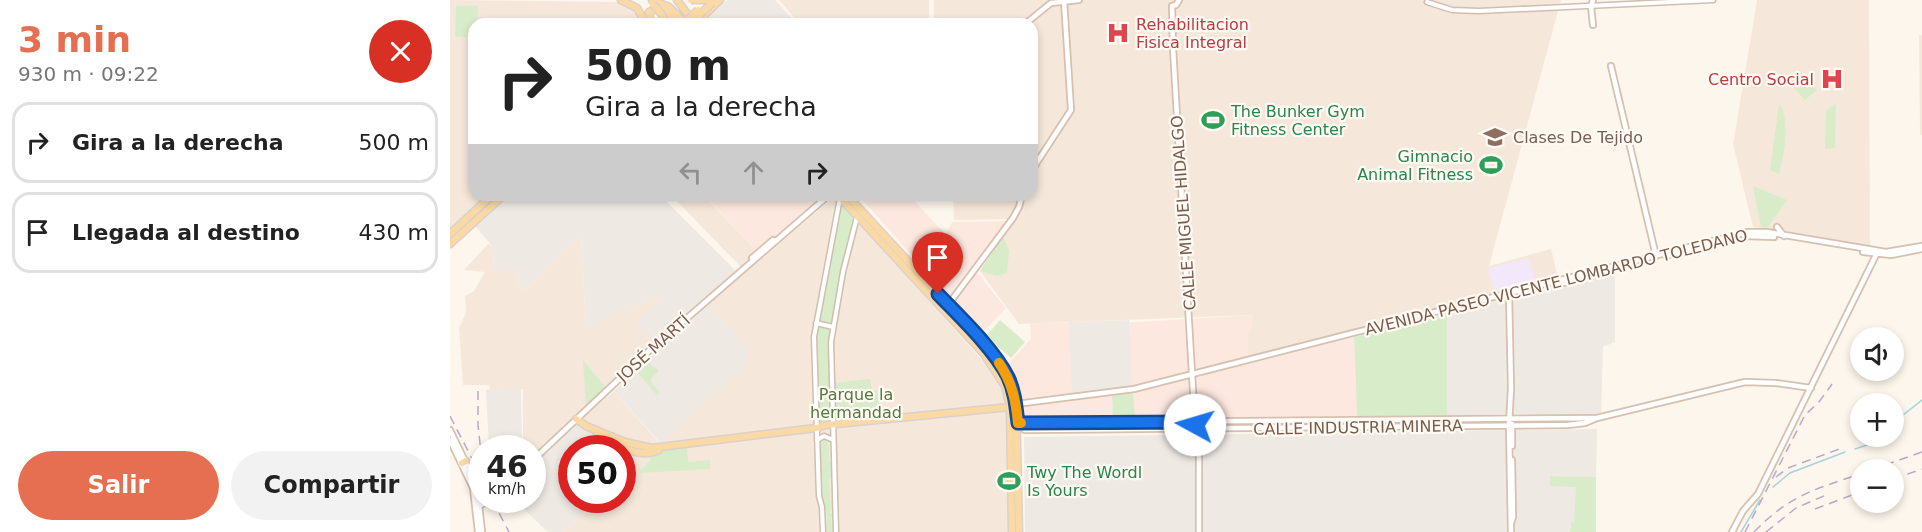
<!DOCTYPE html>
<html lang="es">
<meta charset="utf-8">
<style>
body{margin:0;font-family:"DejaVu Sans",sans-serif;background:#f2f2f2;color:#222;height:100vh;display:flex;flex-direction:column;font-size:22px;white-space:nowrap}
*{box-sizing:border-box;margin:0}
p{font-size:20px;color:#767676}
.icon{flex:none;width:33px;height:33px;fill:none;stroke:currentColor;stroke-width:2;stroke-linecap:round;stroke-linejoin:round}
.map{position:relative;flex:1;overflow:hidden}
.sheet{display:flex;flex-direction:column;background:#fff;width:450px}
.sheet>*{flex:none}
.banner{position:absolute;left:18px;top:18px;width:570px;height:183px;border-radius:18px;box-shadow:0 3px 9px #0003;background:#fff;color:#222;overflow:hidden}
.tools{position:absolute;left:1400px;top:327px;display:grid;gap:12px}
.tools a{display:grid;place-items:center;width:54px;height:54px;border-radius:50%;background:#fff;box-shadow:0 3px 9px #0003;font-size:30px}
.speed{position:absolute;left:18px;top:435px;display:flex;gap:12px;font-size:30px;font-weight:700;text-align:center}
.speed>*{display:grid;place-content:center;width:78px;height:78px;border-radius:50%;background:#fff;box-shadow:0 3px 9px #0003;line-height:1}
.speed small{font-size:15px;font-weight:400}
.speed .limit{border:9px solid #d22;background:#fff;color:#111}
.pin{position:absolute;display:grid;place-items:center;width:51px;height:51px;color:#fff;margin:-62px -26px;border-radius:50% 50% 50% 0;rotate:-45deg;box-shadow:0 0 6px #0007}
.pin .icon{rotate:45deg}
.me{position:absolute;width:66px;margin:-33px;rotate:276deg;stroke-linejoin:round;filter:drop-shadow(0 0 4px #0008)}
.turn{display:flex;align-items:center;gap:21px;height:126px;padding:0 18px;font-size:27px}
.turn .icon{width:78px;height:78px;stroke-width:2.5}
.turn b{display:block;font-size:42px;line-height:51px}
.lanes{display:flex;align-items:center;height:57px;padding:0 18px;background:#0003;justify-content:center;gap:30px;direction:ltr}
.lanes .off{opacity:.35}
.round{display:grid;place-items:center;flex:none;width:63px;height:63px;border-radius:32px;background:#f2f2f2}
.summary{display:flex;align-items:center;justify-content:space-between;height:102px;padding:0 18px}
h1{font-size:36px;font-weight:600;line-height:45px;color:#e76f51}
.action{display:flex;gap:12px;margin-top:auto;padding:12px 18px}
.action a{flex:1;height:69px;border-radius:36px;background:#e76f51;color:#fff;font-size:24px;font-weight:600;line-height:69px;text-align:center}
.action a+a{background:#f2f2f2;color:#222}
ul{padding:0;list-style:none}
li{display:flex;align-items:center;gap:18px;height:81px;margin:0 12px 9px;padding:0 6px;border:3px solid #e0e0e0;border-radius:18px}
li div{flex:1}
li b{display:block;font-size:22px}
li em{font-style:normal}
main{display:flex;flex:1;min-height:0}
.map>svg:first-child{display:block}
.residential{fill:#f5e8da}
.commercial{fill:#fde8e0}
.industrial{fill:#efe9e4}
.education{fill:#f3e8fa}
.green{fill:#d8ecc9}
.lines{fill:none;stroke-linecap:round;stroke-linejoin:round}
.stream{stroke:#a5d3da;stroke-width:1.5}
.tertiary-casing{stroke:#d1beb0;stroke-width:7}
.secondary-casing{stroke:#d6c0b0;stroke-width:8}
.primary-casing{stroke:#dad1cd;stroke-width:9}
.tertiary{stroke:#fff;stroke-width:4}
.secondary{stroke:#fff;stroke-width:4.5}
.primary{stroke:#fbd9a5;stroke-width:6}
.rail{stroke:#b9a8c9;stroke-width:1.5;stroke-dasharray:9 6;stroke-linecap:butt}
.primary-bridge-casing{stroke:#dad1cd;stroke-width:9;stroke-linecap:butt}
.primary-bridge{stroke:#fbd9a5;stroke-width:6}
.route-casing{stroke:#114b97;stroke-width:15}
.route{stroke:#1a73e8;stroke-width:10}
.slow{stroke:#f59e0b;stroke-width:10}
.labels{text-anchor:middle;stroke-width:4.5;stroke-linejoin:round;paint-order:stroke}
.health-label{font-size:16px;fill:#be3a42;stroke:#fffaf3;text-anchor:start}
.leisure-label{font-size:16px;fill:#27864d;stroke:#fffaf3;text-anchor:start}
.education-label{font-size:16px;fill:#785e54;stroke:#fffaf3;text-anchor:start}
.street-label{font-size:16px;fill:#7a5c4d;stroke:#fffaf3}
.park-label{font-size:16px;fill:#537a41;stroke:#fffaf3}
</style>
<main>
<section class="sheet">
<div class="summary"><div><h1>3 min</h1><p>930 m · 09:22</p></div><a class="round" style="background:#d93025;color:#fff"><svg class="icon" aria-label="close" viewBox="0 0 24 24"><path d="M6 6l12 12M18 6L6 18"/></svg></a></div>
<ul>
<li><svg class="icon" aria-label="right" viewBox="0 0 24 24"><path d="M7 20v-9h11M14 6l5 5-5 5"/></svg><div><b>Gira a la derecha</b></div><em>500 m</em></li>
<li><svg class="icon" aria-label="arrive" viewBox="0 0 24 24"><path d="M6 21V4h12l-3 4 3 4H6"/></svg><div><b>Llegada al destino</b></div><em>430 m</em></li>
</ul>
<div class="action"><a>Salir</a><a>Compartir</a></div>
</section>
<div class="map">
<svg width="1472" height="532" viewBox="0 0 1472 532">
<rect width="100%" height="100%" fill="#fdf6ec"/>
<path class="residential" d="M0,0L169,2L182,7L195,24H24V195H37L0,230Z
M329,0H479V24H350Z
M484,0H1111L1039,266L1101,249L1109,282L798,358V332L802,326V315L569,324L530,271L564,219L504,220L503,195H582V24H484Z
M1307,0H1419L1420,252L1303,227L1283,144Z
M1469,35H1472V135H1470Z
M221,195H253L308,252L291,267Z
M385,196L549,379L560,408V532H113L148,500H172L173,477L178,471L173,465L172,448H158L153,443L156,441L126,422L164,391L210,444L297,347L258,305Z
M131,233L136,326L208,296L213,299L206,345L83,457L82,448H73V389L40,390L39,385H13L9,328L16,313L15,296L24,291L35,272L14,270L38,244L43,247L44,269H68L69,286L72,287L74,291Z"/>
<path class="commercial" d="M254,195H372L308,252Z
M413,195H459L496,235L502,222L558,221L524,269L556,308L531,334L412,199Z
M803,315L802,326L798,332V358L904,337L907,417L572,421L568,401L556,366L581,339L580,323L688,322Z"/>
<path class="industrial" d="M277,0H325L347,24H257L260,17Z
M60,195H210L286,271L206,345L186,323L212,299L208,296L136,327L131,234L74,291L72,287L69,286L68,269L44,270L43,247L25,226Z
M1165,272V342L1153,347L1151,416L1054,414L997,416V314Z
M258,305L298,347V361L211,444L164,391Z
M679,320L682,388L622,398L619,322Z
M71,388L72,448H39L36,390Z
M126,422L156,441L153,444L158,448H122V500H148L113,532H98L64,500H82L83,463Z
M1147,429L1146,477L1101,476L1126,487V504L1124,523H1121L1120,532H1064V430Z
M1057,430L1058,532H575L574,437Z"/>
<path class="education" d="M1079,258L1086,285L1045,296L1038,269Z"/>
<path class="green" d="M6,6H28L27,24H24V37H5Z
M1351,72L1367,90L1355,100L1335,78Z
M1386,103L1385,148L1375,149L1376,111Z
M1329,104C1341,117 1334,158 1329,174L1320,170Z
M1303,186L1337,200L1317,228L1311,227Z
M392,205L404,217L382,323L369,321Z
M553,236L559,251L557,273L547,276L530,271Z
M997,314V416L907,417L904,337Z
M550,320L575,342L561,358L536,336Z
M366,326L379,329L380,425L368,426L364,339Z
M133,360L156,388L136,405Z
M199,363L209,371L200,380L210,393L207,395L188,373Z
M420,379L422,391L428,390L431,419L386,425L385,383Z
M683,392L685,419H675V415H663L662,396Z
M375,438L379,447V461L381,462V478L379,479L380,500L382,502L380,513H383V517H381L382,532H377L376,511L372,501V480L370,479L368,444L370,439Z
M237,447L238,462L260,460V469L189,473L208,450Z
M1100,476L1146,477V532H1120L1121,523L1124,522L1126,487L1100,486Z"/>
<g class="lines">
<path class="stream" d="M1443,423L1472,400
M1405,449L1417,445L1427,436
M1323,487L1340,473L1395,452
M1291,532L1310,500"/>
<g class="tertiary-casing">
<path id="tertiary" d="M977,2L1002,10L1029,11L1263,0
M366,323L383,327
M367,440L374,436L381,439
M373,532L372,507L369,496L364,337L390,198
M386,532L381,342L393,272L407,217"/>
</g>
<g class="secondary-casing">
<path id="secondary" d="M729,0L726,5L722,6L723,48L745,425
M1143,0L1141,7L1143,25
M575,24L601,3L629,0
M1161,66L1206,256
M582,170L621,110L614,0
M1327,227L1334,236
M1294,236L1324,237
M1413,252L1441,255L1472,249
M1216,256L1265,243
M302,258L323,240
M1114,283L1141,276
M1059,294L1061,388L1059,425L1061,532
M498,305L563,218L569,207L572,195
M566,404L684,389L1298,232H1317L1436,252L1472,246
M565,423L1145,418
M566,426L575,430H582L1118,425L1135,423L1147,418L1295,382L1326,383L1361,388
M749,429V532
M0,430L27,486L32,532
M0,440L23,488L28,532
M1062,446V424
M82,461L199,351L379,195
M31,505L40,500
M1061,523L1063,517L1062,460
M1282,532L1293,511L1308,494L1427,253"/>
</g>
<g class="primary-casing">
<path id="primary" d="M171,0L187,8L196,24
M202,0L219,7L236,24
M227,0L245,24
M201,24L199,12L209,7L216,10L229,24
M252,24L255,15L270,0
M388,195L534,354L555,386L560,407L562,532
M397,195L538,348L557,376L566,404L569,532
M0,234L42,195
M0,244L54,195
M126,419L136,426L175,442L202,448L366,428L376,425L560,407
M147,433C165,444 189,460 209,450
M12,463L16,461"/>
</g>
<use href="#tertiary" class="tertiary"/>
<use href="#secondary" class="secondary"/>
<use href="#primary" class="primary"/>
<path class="rail" d="M28,391V425L32,462
M0,416L32,478
M1421,470L1472,452
M1326,477L1338,468L1392,448
M1443,479L1472,469
M42,500L59,532
M1365,509L1410,492
M1295,532L1355,415L1369,402L1382,384
M1304,532C1340,495 1363,490 1410,474
M1316,532L1346,508L1376,495"/>
<g class="primary-bridge-casing">
<path id="primary-bridge" d="M241,0H262
M203,4L212,15L216,24
M234,23L248,10
M240,24L262,3"/>
</g>
<use href="#primary-bridge" class="primary-bridge"/>
</g>
<g class="lines">
<g class="route-casing">
<path id="route" d="M488,294C510,317 544,349 558,377C565,392 566,407 568,423L744,422L745,425"/>
</g>
<use href="#route" class="route"/>
<path class="slow" d="M549,363C562,382 566,401 568,423H571"/>
</g>
<defs>
<g id="hospital-bare" transform="scale(1.8)"><path d="M-5-5h3v3.5h4V-5h3V5h-3V1.5h-4V5h-3Z" fill="#e0444e" stroke="#fffaf3" stroke-width="2.5" paint-order="stroke"/></g>
<g id="stadium-bare" transform="scale(1.8)"><path d="M0-5a6.5 5 0 1 0 0 10a6.5 5 0 1 0 0-10ZM-3.5-1.8h7v3.6h-7Z" fill="#2e9e5b" stroke="#fffaf3" stroke-width="2.5" paint-order="stroke"/></g>
<g id="university-bare" transform="scale(1.8)"><path d="M0-5L7-2L0 1L-7-2ZM-4 1L0 2.5L4 1V4Q0 6-4 4Z" fill="#8d6e63" stroke="#fffaf3" stroke-width="2.5" paint-order="stroke"/></g>
</defs>
<g fill-rule="evenodd">
<use href="#hospital-bare" x="668" y="33"/>
<use href="#hospital-bare" x="1382" y="79"/>
<use href="#stadium-bare" x="763" y="120"/>
<use href="#university-bare" x="1045" y="137"/>
<use href="#stadium-bare" x="1041" y="165"/>
<use href="#stadium-bare" x="559" y="481"/>
</g>
<g class="labels">
<g class="health-label">
<text x="686" y="30">Rehabilitacion<tspan x="686" dy="18">Fisica Integral</tspan></text>
<text x="1364" y="85" text-anchor="end">Centro Social</text>
</g>
<g class="leisure-label">
<text x="781" y="117">The Bunker Gym<tspan x="781" dy="18">Fitness Center</tspan></text>
<text x="1023" y="162" text-anchor="end">Gimnacio<tspan x="1023" dy="18">Animal Fitness</tspan></text>
<text x="577" y="478">Twy The Wordl<tspan x="577" dy="18">Is Yours</tspan></text>
</g>
<g class="education-label">
<text x="1063" y="143">Clases De Tejido</text>
</g>
<g class="street-label">
<text transform="translate(733 213) rotate(-94)" y="6">CALLE MIGUEL HIDALGO</text>
<text transform="translate(1106 282) rotate(-14)" y="6">AVENIDA PASEO VICENTE LOMBARDO TOLEDANO</text>
<text transform="translate(203 348) rotate(-42)" y="6">JOSÉ MARTÍ</text>
<text transform="translate(908 427) rotate(-1)" y="6">CALLE INDUSTRIA MINERA</text>
</g>
<g class="park-label">
<text x="406" y="400">Parque la<tspan x="406" dy="18">hermandad</tspan></text>
</g>
</g>
</svg>
<div class="tools">
<a><svg class="icon" aria-label="sound" viewBox="0 0 24 24"><path d="M4 9h4l5-4v14l-5-4H4zM17 9q2 3 0 6"/></svg></a>
<a>+</a>
<a>−</a>
</div>
<div class="speed"><div>46<small>km/h</small></div><div class="limit">50</div></div>
<div class="pin" style="left:488px;top:294px;background:#d93025"><svg class="icon" aria-label="arrive" viewBox="0 0 24 24"><path d="M6 21V4h12l-3 4 3 4H6"/></svg></div>
<svg class="me" style="left:745px;top:425px" viewBox="-20 -20 40 40"><circle r="19" fill="#fff"/><path d="M0-13L10 11 0 6-10 11z" fill="#1a73e8"/></svg>
<div class="banner">
<div class="turn"><svg class="icon" aria-label="right" viewBox="0 0 24 24"><path d="M7 20v-9h11M14 6l5 5-5 5"/></svg><div><b>500 m</b>Gira a la derecha</div></div>
<div class="lanes"><svg class="icon off" aria-label="left" viewBox="0 0 24 24"><path d="M17 20v-9H6M10 6l-5 5 5 5"/></svg><svg class="icon off" aria-label="ahead" viewBox="0 0 24 24"><path d="M12 20V5M6 11l6-6 6 6"/></svg><svg class="icon" aria-label="right" viewBox="0 0 24 24"><path d="M7 20v-9h11M14 6l5 5-5 5"/></svg></div>
</div>
</div>
</main>
